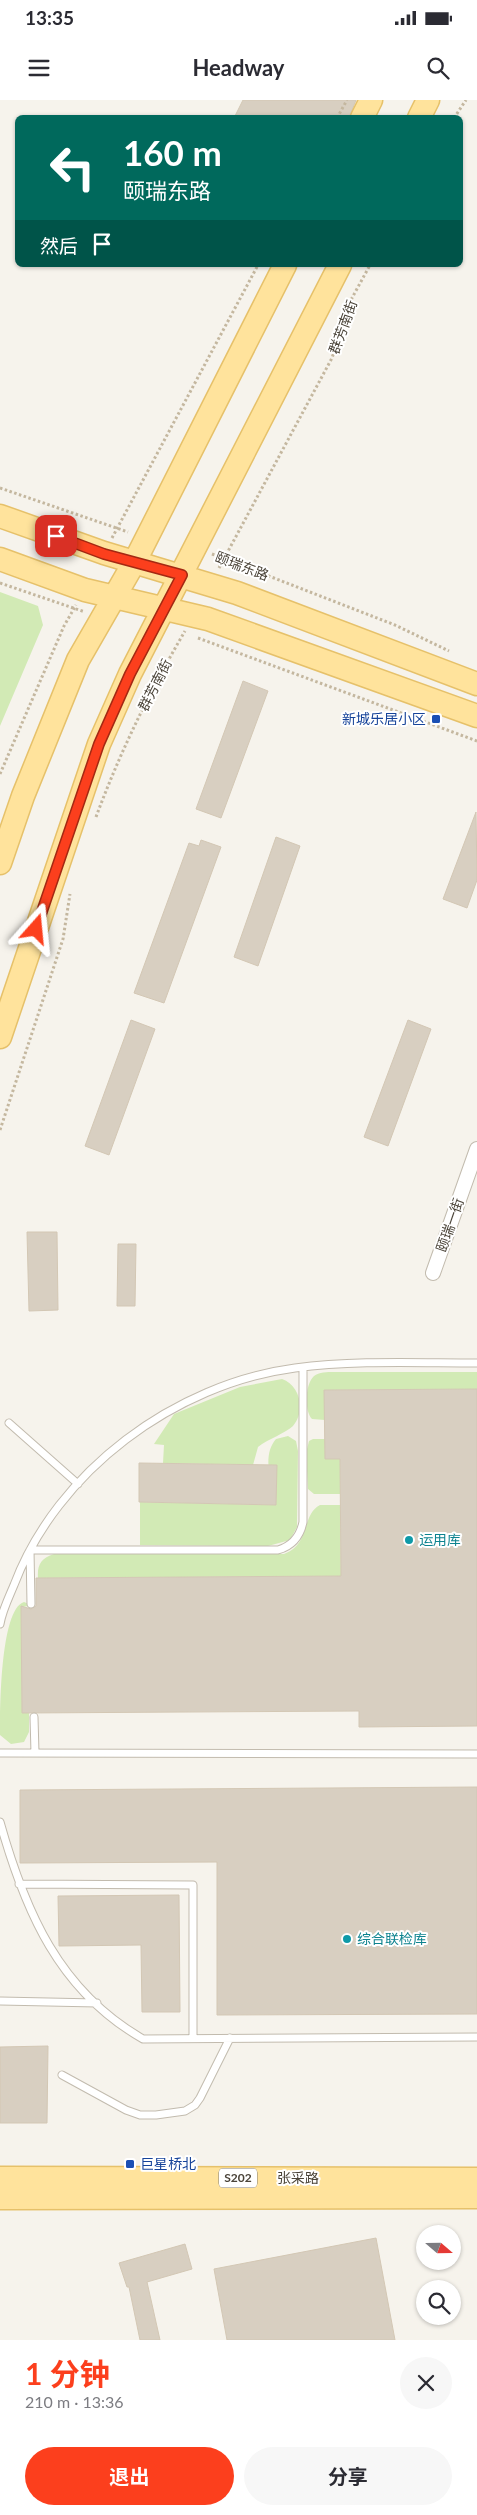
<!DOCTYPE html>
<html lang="zh">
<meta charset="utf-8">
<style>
body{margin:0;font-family:Lato,"Noto Sans SC",sans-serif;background:#f7f7f7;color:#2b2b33;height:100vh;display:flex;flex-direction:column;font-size:19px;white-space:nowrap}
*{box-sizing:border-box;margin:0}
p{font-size:16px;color:#7c7c81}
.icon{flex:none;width:28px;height:28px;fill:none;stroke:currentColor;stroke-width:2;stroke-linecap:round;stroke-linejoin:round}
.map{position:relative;height:2240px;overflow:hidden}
.sheet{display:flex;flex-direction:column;background:#fff;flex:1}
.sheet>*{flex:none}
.hud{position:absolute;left:15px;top:15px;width:448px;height:152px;border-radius:8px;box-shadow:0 1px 4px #0004;background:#00695c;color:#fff;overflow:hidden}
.needle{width:32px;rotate:110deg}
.buttons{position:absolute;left:416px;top:2125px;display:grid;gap:10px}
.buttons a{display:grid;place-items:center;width:45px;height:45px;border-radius:50%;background:#fff;box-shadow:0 1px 4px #0004;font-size:25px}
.pin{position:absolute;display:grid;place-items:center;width:42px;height:42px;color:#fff;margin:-21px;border-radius:10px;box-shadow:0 2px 8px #0006}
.me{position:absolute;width:55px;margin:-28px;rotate:18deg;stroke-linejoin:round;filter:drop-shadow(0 0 4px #0008)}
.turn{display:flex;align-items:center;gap:18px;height:105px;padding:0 25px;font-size:22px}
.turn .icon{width:65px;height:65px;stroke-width:2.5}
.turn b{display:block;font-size:35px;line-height:42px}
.then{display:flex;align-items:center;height:48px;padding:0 25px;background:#0003;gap:10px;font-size:19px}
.round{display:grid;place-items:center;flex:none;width:52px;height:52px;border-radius:26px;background:#f7f7f7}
.overview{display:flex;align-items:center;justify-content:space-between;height:85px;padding:0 25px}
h1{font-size:30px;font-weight:700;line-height:38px;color:#fc3f1d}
.button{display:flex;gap:10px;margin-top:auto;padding:10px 25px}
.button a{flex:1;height:58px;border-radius:30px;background:#fc3f1d;color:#fff;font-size:20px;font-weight:700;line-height:58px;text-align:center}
.button a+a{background:#f7f7f7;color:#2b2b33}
.status{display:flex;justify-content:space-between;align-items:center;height:35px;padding:0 25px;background:#fff;direction:ltr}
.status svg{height:14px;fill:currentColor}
header{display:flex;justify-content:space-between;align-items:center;height:65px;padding:0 25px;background:#fff;font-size:22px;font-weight:700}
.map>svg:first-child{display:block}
.green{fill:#d2eab5}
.building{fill:#d8cfc1;stroke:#d3c7b4}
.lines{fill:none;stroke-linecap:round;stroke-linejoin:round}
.lane-casing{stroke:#c2bbae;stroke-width:9}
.street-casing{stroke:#c2bbae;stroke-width:16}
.primary-casing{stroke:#e6c16a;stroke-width:25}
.path{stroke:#c4b79f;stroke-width:3;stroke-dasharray:2.5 2.5;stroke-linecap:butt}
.lane{stroke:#fff;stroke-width:7}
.street{stroke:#fff;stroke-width:14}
.primary{stroke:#ffe39c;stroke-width:22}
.route-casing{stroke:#a42913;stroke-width:12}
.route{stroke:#fc3f1d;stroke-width:9}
.transit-dot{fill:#1a4fb4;stroke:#fff;stroke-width:2}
.culture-dot{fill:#0f9aa8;stroke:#fff;stroke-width:2}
.labels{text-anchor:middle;stroke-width:4;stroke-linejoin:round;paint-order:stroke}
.shield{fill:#fff;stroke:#817c74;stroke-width:1}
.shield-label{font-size:12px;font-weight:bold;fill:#4b4439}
.street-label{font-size:14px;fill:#4b4439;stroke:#fff}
.transit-label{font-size:14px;fill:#164399;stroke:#fff;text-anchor:end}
.culture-label{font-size:14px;fill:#0d838f;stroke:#fff;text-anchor:start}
</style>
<div class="status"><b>13:35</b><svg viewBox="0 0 49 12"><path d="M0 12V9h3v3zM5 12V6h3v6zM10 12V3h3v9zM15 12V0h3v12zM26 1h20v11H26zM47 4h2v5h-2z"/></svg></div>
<header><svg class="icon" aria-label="menu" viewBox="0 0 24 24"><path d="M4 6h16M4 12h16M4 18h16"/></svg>Headway<svg class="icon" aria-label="search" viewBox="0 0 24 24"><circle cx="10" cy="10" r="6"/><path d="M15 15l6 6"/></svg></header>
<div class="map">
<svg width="477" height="2240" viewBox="0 0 477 2240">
<rect width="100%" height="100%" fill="#f6f3ec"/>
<path class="green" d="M0,492L38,506L43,525L0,626Z
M334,1272H477V1289L325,1290V1320L312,1319C304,1311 305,1284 314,1276C319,1272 327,1272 334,1272Z
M282,1279C300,1285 306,1311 293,1326C286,1333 268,1339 258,1347L253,1365L163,1363L164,1345L154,1344L174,1314L240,1287Z
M288,1336L296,1341L298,1351L297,1427L290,1440L268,1446L140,1445V1402L276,1405C272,1385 261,1356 276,1339Z
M313,1339H325V1359H340V1394H314L308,1389L306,1353L309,1341Z
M320,1405H340L341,1476L38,1478C37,1465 41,1458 54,1454H284C311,1444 301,1415 320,1405Z
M24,1502L29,1504V1506L21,1507L22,1612L29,1613V1632L24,1642L11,1644L0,1635C0,1612 0,1509 24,1502Z"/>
<path class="building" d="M243,0H356L349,18H234Z
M243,581L268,591L221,718L196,709Z
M476,712L477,780L467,808L443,799Z
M276,737L300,746L258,866L234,857Z
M201,740L221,747L164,903L134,893L189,743L199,746Z
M131,920L155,929L109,1055L85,1046Z
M408,920L431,929L388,1046L364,1037Z
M27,1132H57L58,1210L29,1211Z
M118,1144H136L135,1206H117Z
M477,1289V1626L359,1627V1611L22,1613L21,1506L31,1509L36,1506V1478L341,1476L340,1359H325L324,1290Z
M139,1363L277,1365L276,1405L139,1402Z
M477,1687V1914L217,1915V1762L20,1763V1690Z
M179,1795L180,1912H142L141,1845L59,1846L58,1796Z
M48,1946L47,2023H0V1947Z
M376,2138L395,2240H227L214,2169Z
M185,2144L192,2169L147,2182L160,2240H140L129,2187H127L119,2163Z"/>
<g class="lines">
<g class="lane-casing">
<path id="lane" d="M9,1323L78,1384
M31,1504L30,1450H278C292,1446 300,1437 303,1422V1268
M0,1524C2,1511 9,1497 14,1485C57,1371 175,1284 295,1268C355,1260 417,1263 477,1263
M34,1617L35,1653
M0,1653L477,1654
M0,1722C25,1811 59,1891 143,1939L477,1937
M19,1784L193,1785V1938
M0,1901L97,1903
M62,1975L126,2010L140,2015H156L185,2011L195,2005L200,1998L230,1938"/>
</g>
<g class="street-casing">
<path id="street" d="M433,1173L477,1049"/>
</g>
<g class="primary-casing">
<path id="primary" d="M362,18L371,0
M419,18L428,0
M0,416L104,453L237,493L477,584
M0,459L85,490L208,519L477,616
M0,763L23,696L78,560L135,461L285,165
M0,937L99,644L130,574L340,165
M0,2078L477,2079
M0,2098L477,2097"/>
</g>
<path class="path" d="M337,18L347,0
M454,18L466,0
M0,388L128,432
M112,438L258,165
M212,454L395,525L449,551
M219,468L332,258L352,198L370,165
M0,483L85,512
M198,538L477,641
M0,674L64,526L76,505
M96,717C120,652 150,591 185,531
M0,1030L63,839L70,794"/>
<use href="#lane" class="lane"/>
<use href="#street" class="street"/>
<use href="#primary" class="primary"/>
</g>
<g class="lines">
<g class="route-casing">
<path id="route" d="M36,829L99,644L130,574L182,475L104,454L56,436"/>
</g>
<use href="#route" class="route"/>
</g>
<g class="transit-dot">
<rect x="431" y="614" width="10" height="10" rx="2.5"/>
<rect x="125" y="2059" width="10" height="10" rx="2.5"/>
</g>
<g class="culture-dot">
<circle cx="409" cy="1440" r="5"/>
<circle cx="347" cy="1839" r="5"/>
</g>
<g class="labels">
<rect class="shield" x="219" y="2068.5" width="38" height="19" rx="4"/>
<g class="shield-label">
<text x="238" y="2082">S202</text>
</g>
<g class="street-label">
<text transform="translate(343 227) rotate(-70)" y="5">群芳南街</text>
<text transform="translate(242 466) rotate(21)" y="5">颐瑞东路</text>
<text transform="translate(155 585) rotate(-63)" y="5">群芳南街</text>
<text transform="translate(450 1125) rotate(-71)" y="5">颐瑞一街</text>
<text x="298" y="2083">张采路</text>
</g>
<g class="transit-label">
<text x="426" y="624">新城乐居小区</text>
<text x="140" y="2069" text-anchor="start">巨星桥北</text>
</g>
<g class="culture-label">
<text x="419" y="1445">运用库</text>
<text x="357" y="1844">综合联检库</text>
</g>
</g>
</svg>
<div class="buttons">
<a><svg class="needle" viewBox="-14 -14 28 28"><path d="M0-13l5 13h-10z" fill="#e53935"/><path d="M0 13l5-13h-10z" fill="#7c7c81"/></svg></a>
<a><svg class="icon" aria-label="search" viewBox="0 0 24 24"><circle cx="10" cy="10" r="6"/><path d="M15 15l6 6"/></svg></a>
</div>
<div class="pin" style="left:56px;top:436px;background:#d93025"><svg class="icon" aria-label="arrive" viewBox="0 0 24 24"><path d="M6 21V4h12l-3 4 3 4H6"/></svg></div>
<svg class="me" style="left:36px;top:829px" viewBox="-20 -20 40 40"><path d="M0-17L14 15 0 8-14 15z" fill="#fc3f1d" stroke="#fff" stroke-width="4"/></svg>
<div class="hud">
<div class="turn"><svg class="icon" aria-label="left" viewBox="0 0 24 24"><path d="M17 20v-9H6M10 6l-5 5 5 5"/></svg><div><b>160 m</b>颐瑞东路</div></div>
<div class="then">然后<svg class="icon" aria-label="arrive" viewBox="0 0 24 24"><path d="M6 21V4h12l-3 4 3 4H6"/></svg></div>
</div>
</div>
<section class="sheet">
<div class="overview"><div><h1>1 分钟</h1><p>210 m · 13:36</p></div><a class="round"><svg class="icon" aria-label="close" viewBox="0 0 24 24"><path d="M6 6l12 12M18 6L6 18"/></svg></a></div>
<div class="button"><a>退出</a><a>分享</a></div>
</section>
